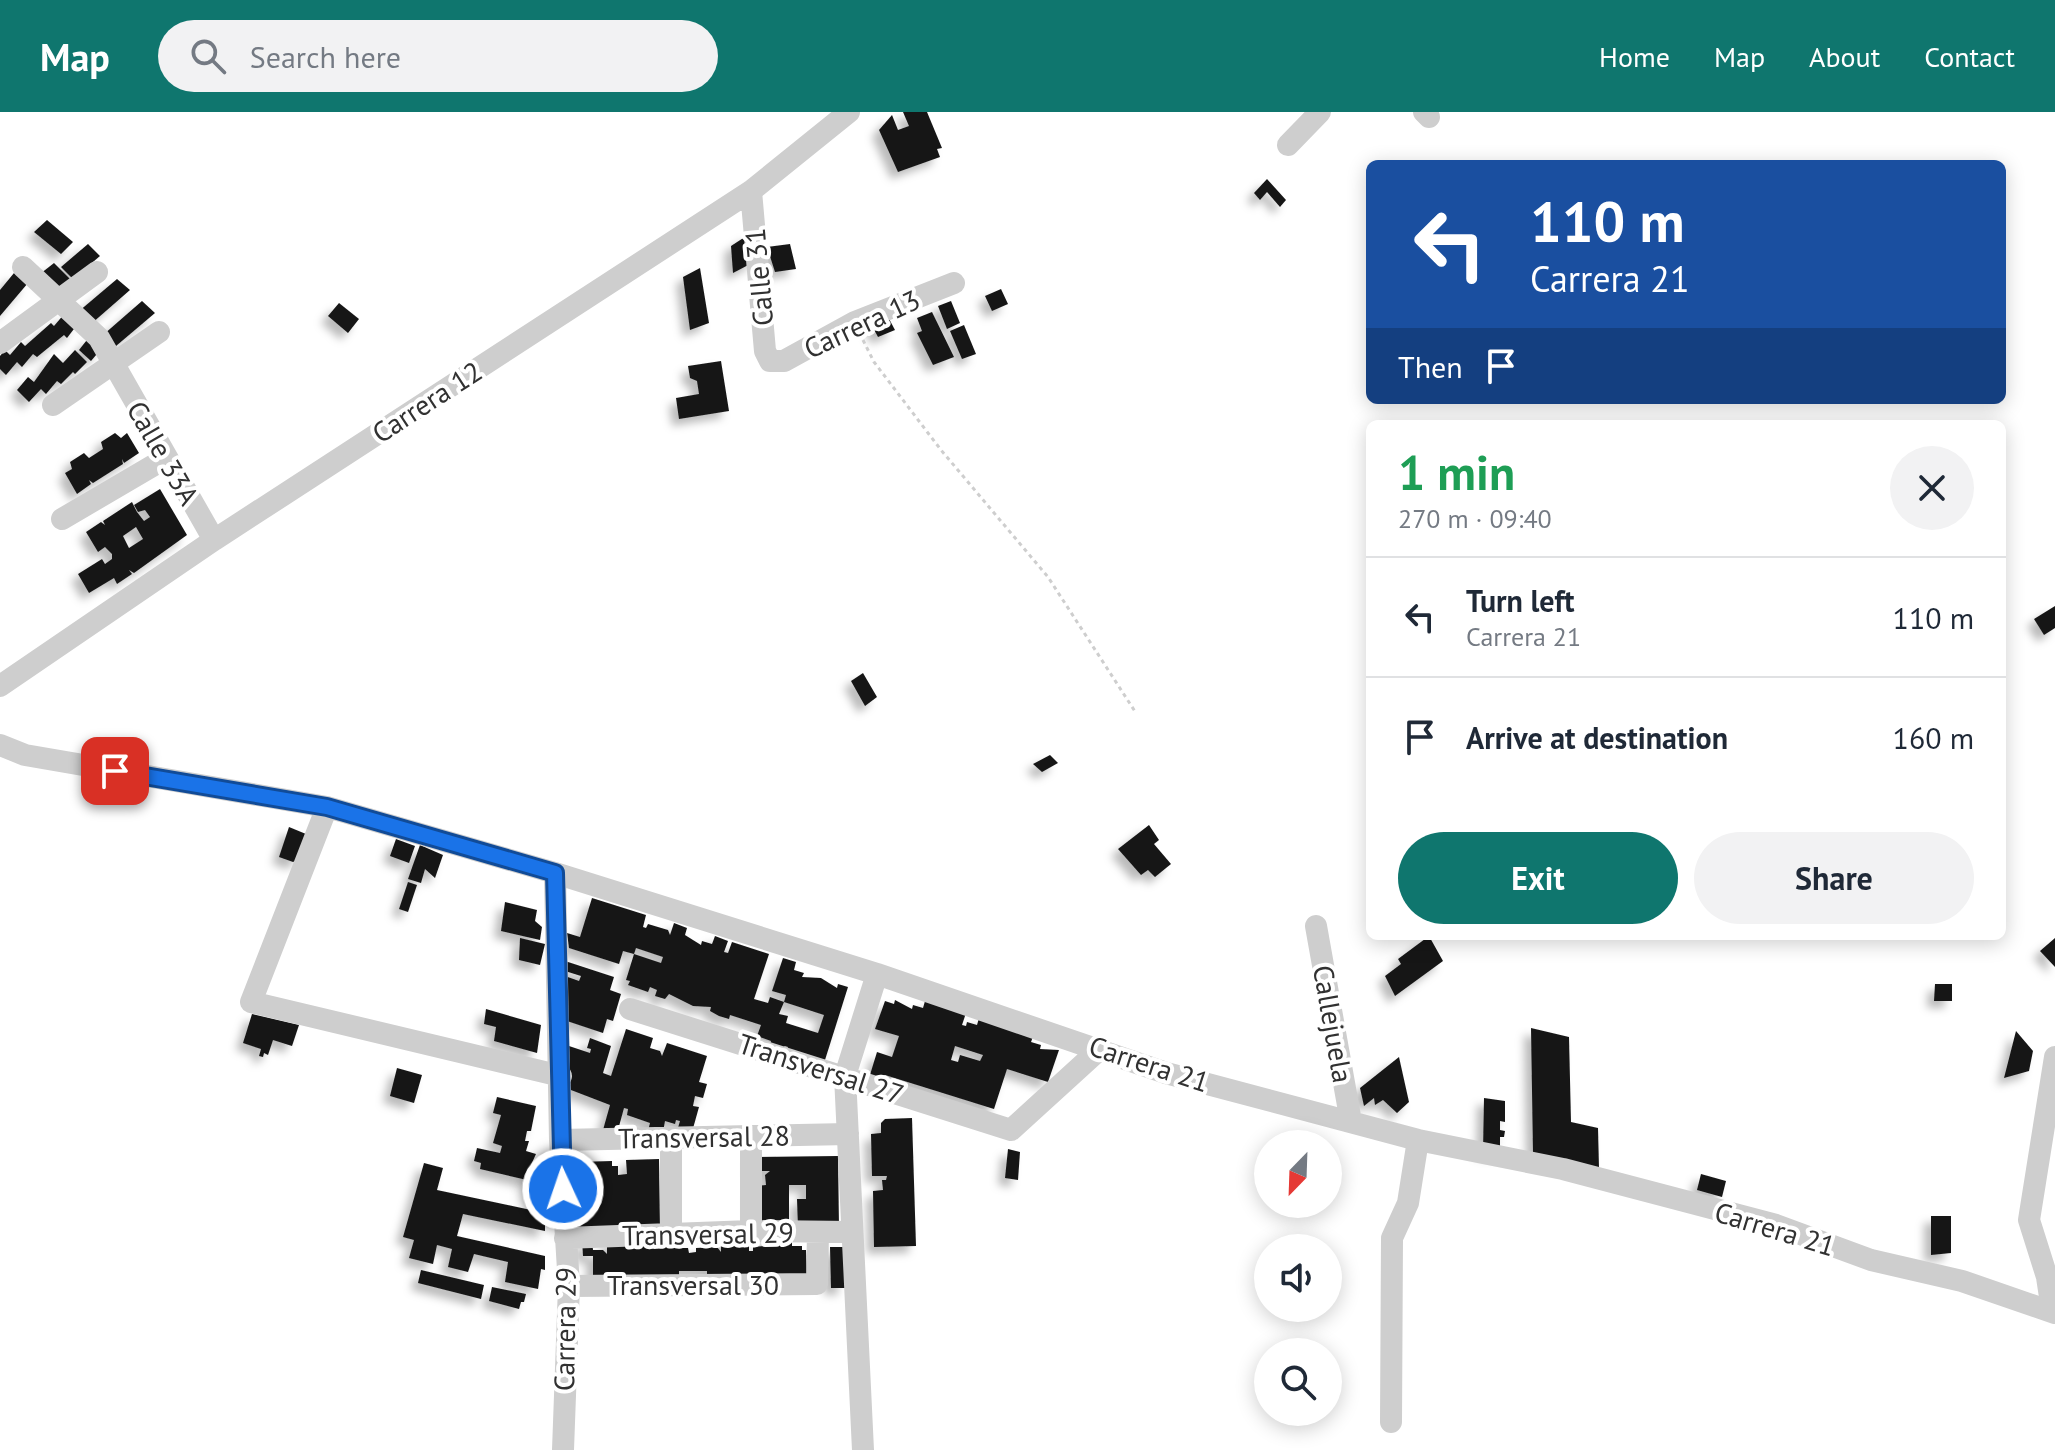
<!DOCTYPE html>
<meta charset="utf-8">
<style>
body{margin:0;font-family:"PT Sans",sans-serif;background:#f2f2f3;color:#1f2937;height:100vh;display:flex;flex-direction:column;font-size:30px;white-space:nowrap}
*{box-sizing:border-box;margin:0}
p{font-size:26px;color:#747a83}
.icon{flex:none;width:44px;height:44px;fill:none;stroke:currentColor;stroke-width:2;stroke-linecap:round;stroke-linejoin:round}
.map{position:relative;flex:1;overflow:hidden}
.panel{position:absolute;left:1366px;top:308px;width:640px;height:520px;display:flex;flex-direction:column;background:#fff;border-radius:12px;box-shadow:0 4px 20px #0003}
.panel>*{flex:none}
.guide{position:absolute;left:1366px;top:48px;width:640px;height:244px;border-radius:12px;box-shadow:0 4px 20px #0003;background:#1a4fa0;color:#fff;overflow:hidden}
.needle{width:52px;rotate:203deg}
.fabs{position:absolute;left:1254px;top:1018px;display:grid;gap:16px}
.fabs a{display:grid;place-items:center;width:88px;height:88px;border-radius:50%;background:#fff;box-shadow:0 4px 20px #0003;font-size:40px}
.pin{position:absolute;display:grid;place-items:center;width:68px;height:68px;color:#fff;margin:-34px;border-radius:16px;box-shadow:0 4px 12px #0006}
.me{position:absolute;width:88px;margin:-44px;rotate:357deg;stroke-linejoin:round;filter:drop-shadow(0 0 6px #0008)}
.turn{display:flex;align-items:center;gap:28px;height:168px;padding:0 32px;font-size:36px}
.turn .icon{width:104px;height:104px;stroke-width:2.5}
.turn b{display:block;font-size:56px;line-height:68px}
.then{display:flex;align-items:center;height:76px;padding:0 32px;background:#0003;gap:16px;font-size:30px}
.round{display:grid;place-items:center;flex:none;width:84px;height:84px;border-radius:42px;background:#f2f2f3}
.head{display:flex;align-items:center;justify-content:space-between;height:136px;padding:0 32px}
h1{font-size:48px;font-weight:800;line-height:60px;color:#1e9e55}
.button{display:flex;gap:16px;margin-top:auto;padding:16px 32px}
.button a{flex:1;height:92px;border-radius:48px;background:#0f766e;color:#fff;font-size:32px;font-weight:800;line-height:92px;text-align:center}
.button a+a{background:#f2f2f3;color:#1f2937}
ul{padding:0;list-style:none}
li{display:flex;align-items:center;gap:24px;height:120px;padding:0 32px;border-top:2px solid #e0e1e3}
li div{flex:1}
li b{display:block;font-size:30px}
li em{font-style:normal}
header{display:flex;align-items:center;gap:48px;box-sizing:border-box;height:112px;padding:0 40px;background:#0f766e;color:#fff}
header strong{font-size:38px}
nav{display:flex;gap:44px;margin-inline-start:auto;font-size:28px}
.search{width:560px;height:72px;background:#f2f2f3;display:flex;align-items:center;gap:20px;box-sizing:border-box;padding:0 28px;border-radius:44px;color:#747a83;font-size:30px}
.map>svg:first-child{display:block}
.building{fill:#181818;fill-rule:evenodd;filter:url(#shadow)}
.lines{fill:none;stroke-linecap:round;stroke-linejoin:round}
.path{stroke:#cecece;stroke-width:3;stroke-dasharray:4 4;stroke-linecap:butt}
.minor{stroke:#cecece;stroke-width:22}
.route-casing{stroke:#114b97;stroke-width:20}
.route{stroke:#1a73e8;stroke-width:14}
.labels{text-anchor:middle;stroke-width:8;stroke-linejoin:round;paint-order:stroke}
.street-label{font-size:28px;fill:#313131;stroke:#fff}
</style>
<header>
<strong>Map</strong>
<div class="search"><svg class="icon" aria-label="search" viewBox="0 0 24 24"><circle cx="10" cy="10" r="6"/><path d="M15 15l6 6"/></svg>Search here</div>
<nav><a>Home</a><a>Map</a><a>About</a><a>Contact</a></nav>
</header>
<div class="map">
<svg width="2055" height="1338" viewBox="0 0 2055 1338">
<defs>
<filter id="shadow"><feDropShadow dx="-7" dy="7" stdDeviation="4" flood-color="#0004"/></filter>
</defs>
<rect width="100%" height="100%" fill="#fff"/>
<path class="building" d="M903,0H927L942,36L937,37L940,45L898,60L879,18L892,3L898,18L909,14Z
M1267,67L1286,88L1280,95L1267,80L1260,88L1254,81Z
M47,108L73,130L61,142L34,120Z
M751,121L754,150L733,161L731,134Z
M88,132L100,144L73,167L61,155Z
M790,132L796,157L775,160L767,135Z
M54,151L75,172L61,183L40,162Z
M700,156L709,211L690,218L683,165Z
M14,161L28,171L0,204V178Z
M117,167L130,178L91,212L78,200Z
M1001,177L1008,192L992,199L985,184Z
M142,189L155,201L116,234L103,223Z
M951,189L960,211L947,217L938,194Z
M339,191L359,207L348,221L328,204Z
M932,200L954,245L933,253L917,221L922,219L917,206Z
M65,201L77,213L67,226L64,223L37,245L33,242L22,255L17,250L6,263L0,257V244L5,238L10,243L21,230L25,234L51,211L54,214Z
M887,203L895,218L878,225L870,210Z
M964,213L976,242L962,247L950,219Z
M90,224L102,236L91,249L79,238Z
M75,238L87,250L75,262L73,260L61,272L57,269L46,282L41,277L29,290L17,278L28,265L34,270L54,242L63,251Z
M721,249L729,299L679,307L676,286L699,282L697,269L690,266L688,254Z
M115,321L121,326L127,321L139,341L124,351L122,347L123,352L93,371L89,368L91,372L77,382L65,361L72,357L70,350L84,341L89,346L103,337L101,330Z
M160,377L187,423L134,461L129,458L132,462L117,472L114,466L89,481L78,462L102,447L105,452L112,447V442L105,435L98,440L86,420L101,410L105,413L103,409L132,390L137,400L144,409L150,405L145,398L138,400L134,393ZM136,415L143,427L129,436L123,424Z
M2055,494V516L2044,523L2034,507Z
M863,561L877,585L865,594L851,569Z
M1050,643L1058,651L1042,660L1033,652Z
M1149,713L1159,728L1154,732L1171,752L1155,765L1148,758L1141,763L1118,737Z
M289,715L306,722L298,748L293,750L279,745Z
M396,727L415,734L409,751L390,744Z
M420,733L443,743L435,766L425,757L421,771L408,767Z
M408,770L417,773L408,800L399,797Z
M592,786L646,803L643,815L646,816L648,812L668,818L670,823L674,811L687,816L685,823L701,833L702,829L712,832L715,824L728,829L724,840L728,841L732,830L769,842L754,887L768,891L770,885L784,890L779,902L788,904L786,911L818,921L824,903L784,890L786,883L772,879L783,846L796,850L794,858L804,861L802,865L821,866L837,876L838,872L848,875L825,948L787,939L788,935L785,934L780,937L770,934L771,929L757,924L761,913L730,903L729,907L719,904L710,899L711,895L693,894L669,882L665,887L655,884L657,878L650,875L648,880L628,873L630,869L626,868L634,842L623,839L619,852L569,836L567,821L580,825ZM636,836L663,845L661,851L634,842Z
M505,790L537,798L535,809L542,815L540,828L501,819Z
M1429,824L1443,849L1395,884L1385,864L1401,852L1398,847Z
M520,826L545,832L540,853L519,848Z
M2055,826V855L2040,839Z
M565,849L614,865L610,878L621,882L613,909L607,907L603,921L567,909L565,864L579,869L581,864L565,859Z
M1935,872H1952V889H1934Z
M895,888L912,897L913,893L923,896L925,889L966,901L962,913L966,914L967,910L977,913L979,906L1034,922L1031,930L1041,933L1040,937L1059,938L1048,970L1007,957L994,997L885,963L879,969L869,966L877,940L892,945L899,924L875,917L885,889L894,892ZM955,934L983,943L980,949L960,943L958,950L951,948Z
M486,897L541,913L537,941L494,929L496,915L484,912Z
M252,902L299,913L292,934L273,928L268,943L264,941L263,945L259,944L261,937L243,931Z
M1531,916L1569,925L1571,1010L1598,1016L1599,1056L1533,1041Z
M626,917L653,926L650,936L660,939L662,944L667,931L707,944L699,970L707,972L703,986L695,984L693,994L699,995L692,1020L677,1019L680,1009L676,1008L675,1012L665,1009L663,1020L648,1019L650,1011L627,1003L628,997L624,996L618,1018H603L610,993L571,978L569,934L590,941L591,937L587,936L590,926L611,934L603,961L611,964Z
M2016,919L2033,939L2029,959L2004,966Z
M1399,945L1409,990L1397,1001L1383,988L1375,993L1374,986L1364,994L1360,976Z
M397,956L422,963L414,991L390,984Z
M497,985L536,994L531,1019H527L525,1029H529L526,1039L536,1042L531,1053L536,1054L534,1063H528L527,1068L480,1057L481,1051L474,1049L477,1036L500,1041L502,1034L493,1031L501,1003L493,1001Z
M1484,986L1505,989V1010L1500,1009V1018L1505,1019L1504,1025H1500V1040L1483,1039Z
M912,1006L916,1134L874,1135L873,1079L883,1078L882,1068H886L887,1064H872L871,1022L881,1021V1011L885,1007Z
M1008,1037L1020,1040L1018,1068L1005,1066Z
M838,1044L839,1115L798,1116L797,1087H806V1073H789V1116H756V1074L766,1073L765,1063L770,1059H756L755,1045Z
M659,1047L660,1118L577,1121V1050L612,1049V1054H618V1063L627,1062L626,1048Z
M424,1051L443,1056L437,1078L545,1101V1119L463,1102L457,1124L545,1144V1158L541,1157L538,1177L505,1170L508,1150L474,1142L468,1160L448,1155L452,1137L437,1133L433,1152L409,1146L414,1128L403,1125Z
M1701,1062L1726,1069L1722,1085L1697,1078Z
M1931,1104H1951V1141L1931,1143Z
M763,1124H792V1134H802V1138H806L807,1165L707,1167V1159H679V1168L593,1169V1144H583L582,1128H592L593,1138H603L607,1142V1128L678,1126V1136H688L689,1141L696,1140V1136L717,1135L721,1140V1125H749V1139H753V1135L764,1134Z
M830,1135H844L845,1176H831Z
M421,1158L484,1173L481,1187L418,1171Z
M492,1175L526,1182L524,1190H521L519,1197L489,1189Z"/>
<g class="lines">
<path class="path" d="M863,228L874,250L941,338L1048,465L1136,601"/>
<path class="minor" d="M1424,0L1429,5
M1288,33L1320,0
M751,79L765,239L770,249H784L855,210L954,171
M23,155L99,226L214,428
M0,231L97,160
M53,293L159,220
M62,407L166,346
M0,574L214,428L751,79L849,0
M0,633L25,643L327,695L555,761L877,862L1166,961L1418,1028L1563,1057L1776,1113L1871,1148L1962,1169L2055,1201
M327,695L251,890L561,964
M555,761L560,1028L569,1174L563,1338
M1316,814L1351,1010
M630,897L1011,1018L1101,936
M560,1028L848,1022
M751,1119V1024
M671,1121V1025
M565,1126L751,1119L851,1120
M569,1174L817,1172L818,1120
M2052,1198L2047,1165L2029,1108L2055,945
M1391,1310L1392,1126L1408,1091L1418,1028
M863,1338L845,964L877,862"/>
</g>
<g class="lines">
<g class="route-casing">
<path id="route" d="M115,659L327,695L555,761L563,1077"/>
</g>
<use href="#route" class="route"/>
</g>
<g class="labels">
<g class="street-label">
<text transform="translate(759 165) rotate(-95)" y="10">Calle 31</text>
<text transform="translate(862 212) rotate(-25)" y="10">Carrera 13</text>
<text transform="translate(427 290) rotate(-33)" y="10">Carrera 12</text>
<text transform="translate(163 341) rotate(60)" y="10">Calle 33A</text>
<text transform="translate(1333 912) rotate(80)" y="10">Callejuela</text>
<text transform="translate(1149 952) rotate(18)" y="10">Carrera 21</text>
<text transform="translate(821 957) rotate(18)" y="10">Transversal 27</text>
<text transform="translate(704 1025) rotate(-1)" y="10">Transversal 28</text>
<text transform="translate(1775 1117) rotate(17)" y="10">Carrera 21</text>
<text transform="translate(708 1122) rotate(-1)" y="10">Transversal 29</text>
<text x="693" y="1183">Transversal 30</text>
<text transform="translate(565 1217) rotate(-89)" y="10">Carrera 29</text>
</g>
</g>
</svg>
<div class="fabs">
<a><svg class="needle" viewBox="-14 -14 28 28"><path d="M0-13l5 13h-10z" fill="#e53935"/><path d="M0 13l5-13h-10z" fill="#747a83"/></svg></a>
<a><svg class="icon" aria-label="sound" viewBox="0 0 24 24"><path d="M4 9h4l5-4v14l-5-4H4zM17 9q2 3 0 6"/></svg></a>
<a><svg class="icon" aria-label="search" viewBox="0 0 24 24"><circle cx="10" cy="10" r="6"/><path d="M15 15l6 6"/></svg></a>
</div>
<div class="pin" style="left:115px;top:659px;background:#d93025"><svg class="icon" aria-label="arrive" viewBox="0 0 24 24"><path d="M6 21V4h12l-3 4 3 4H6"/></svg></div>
<svg class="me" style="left:563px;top:1077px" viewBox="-20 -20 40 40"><circle r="17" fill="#1a73e8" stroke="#fff" stroke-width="3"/><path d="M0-11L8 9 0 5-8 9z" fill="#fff"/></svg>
<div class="guide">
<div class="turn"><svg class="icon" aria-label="left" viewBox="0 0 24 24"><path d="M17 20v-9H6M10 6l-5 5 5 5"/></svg><div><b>110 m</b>Carrera 21</div></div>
<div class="then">Then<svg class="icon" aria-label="arrive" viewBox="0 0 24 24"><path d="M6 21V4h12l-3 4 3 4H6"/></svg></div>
</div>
<section class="panel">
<div class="head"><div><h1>1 min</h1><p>270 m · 09:40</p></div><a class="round"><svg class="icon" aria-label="close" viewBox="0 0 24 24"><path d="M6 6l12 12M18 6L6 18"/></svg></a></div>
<ul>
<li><svg class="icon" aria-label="left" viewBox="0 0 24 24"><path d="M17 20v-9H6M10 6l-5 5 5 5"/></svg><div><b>Turn left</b><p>Carrera 21</p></div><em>110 m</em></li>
<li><svg class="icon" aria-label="arrive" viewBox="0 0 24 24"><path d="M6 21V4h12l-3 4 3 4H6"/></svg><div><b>Arrive at destination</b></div><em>160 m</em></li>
</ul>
<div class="button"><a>Exit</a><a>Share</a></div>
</section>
</div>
